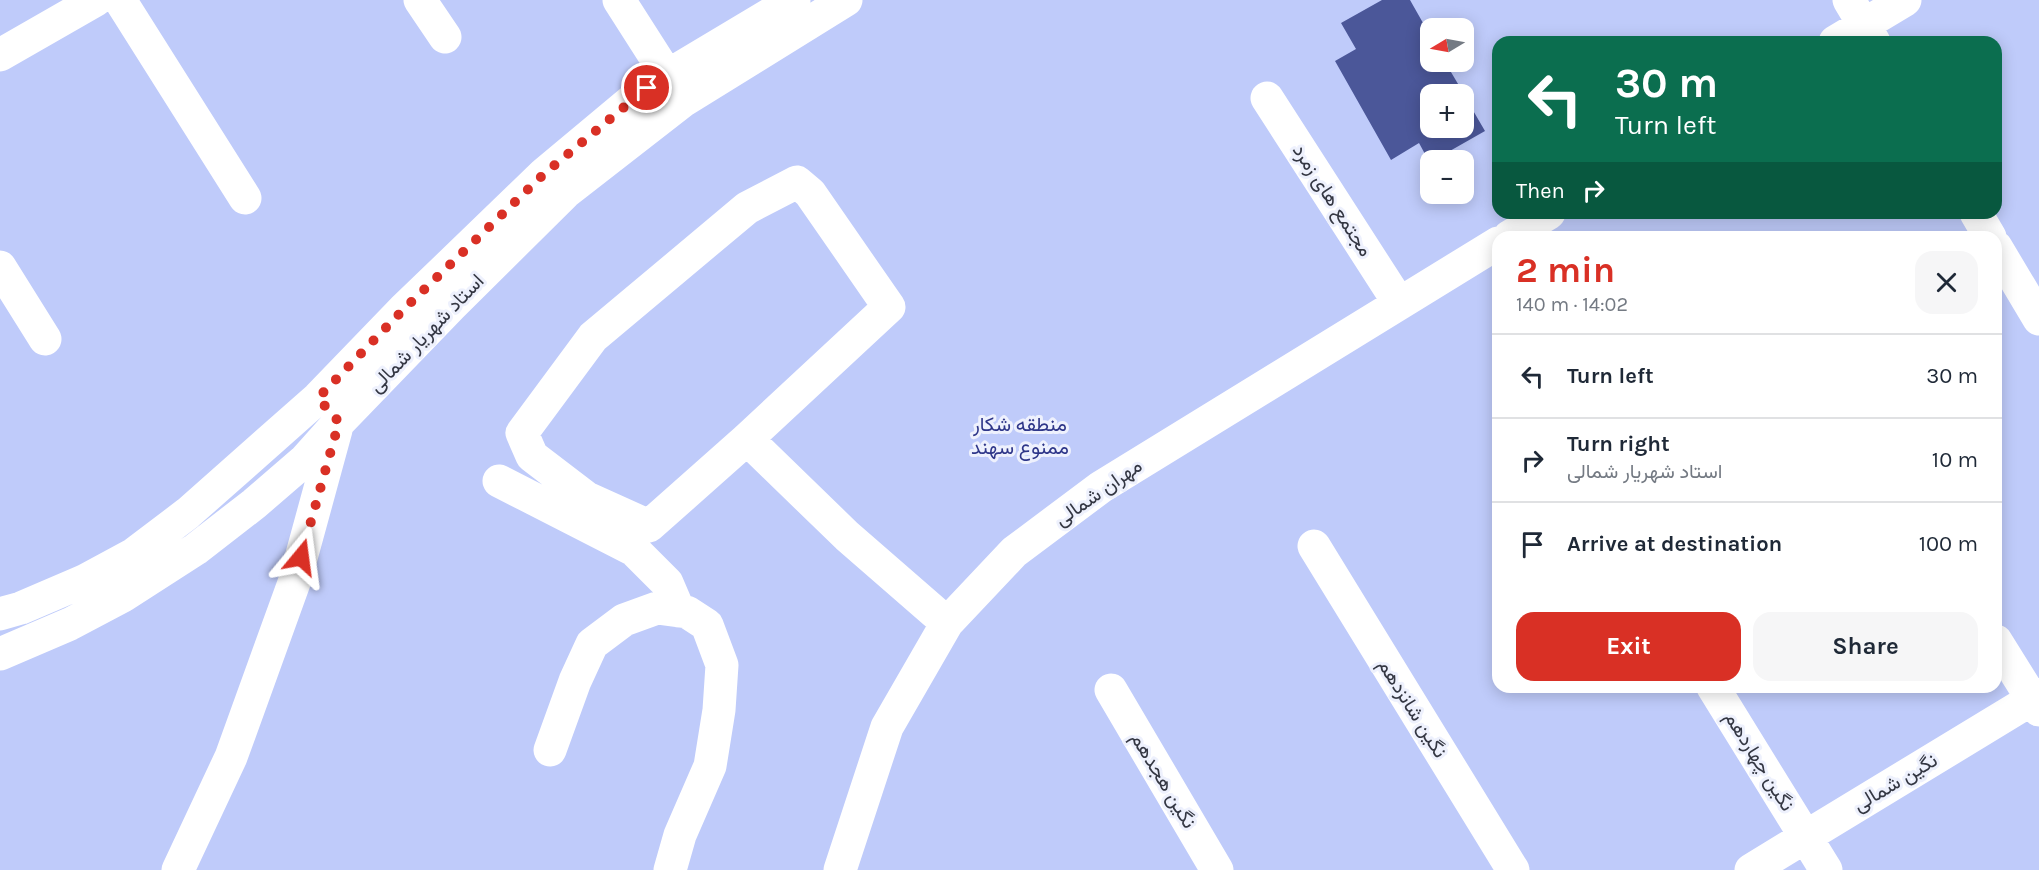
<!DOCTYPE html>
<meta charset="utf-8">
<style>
body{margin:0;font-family:Karla,Vazirmatn,sans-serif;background:#f6f6f7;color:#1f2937;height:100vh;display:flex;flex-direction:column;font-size:22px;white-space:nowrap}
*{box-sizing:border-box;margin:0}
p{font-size:20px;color:#747a83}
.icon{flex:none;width:33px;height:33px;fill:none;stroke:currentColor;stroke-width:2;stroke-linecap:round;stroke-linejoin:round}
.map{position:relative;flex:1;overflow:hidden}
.side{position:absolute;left:1492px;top:231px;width:510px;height:462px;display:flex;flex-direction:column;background:#fff;border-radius:18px;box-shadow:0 3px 15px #0003}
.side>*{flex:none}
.banner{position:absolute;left:1492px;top:36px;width:510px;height:183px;border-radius:18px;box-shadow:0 3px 15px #0003;background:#0b6e4f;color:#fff;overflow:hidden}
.needle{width:39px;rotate:260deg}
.buttons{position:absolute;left:1420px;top:18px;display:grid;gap:12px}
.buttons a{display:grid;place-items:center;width:54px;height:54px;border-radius:12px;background:#fff;box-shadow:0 3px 15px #0003;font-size:30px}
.pin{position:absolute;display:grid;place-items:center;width:51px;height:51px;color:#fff;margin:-26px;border:3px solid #fff;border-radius:50%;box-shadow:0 2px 6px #0007}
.me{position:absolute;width:66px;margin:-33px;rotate:16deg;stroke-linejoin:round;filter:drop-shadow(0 0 4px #0008)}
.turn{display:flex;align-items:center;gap:21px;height:126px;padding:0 24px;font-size:27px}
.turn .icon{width:78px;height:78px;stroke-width:2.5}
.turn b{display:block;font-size:42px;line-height:51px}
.then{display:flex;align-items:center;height:57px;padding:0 24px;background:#0003;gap:12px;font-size:22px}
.round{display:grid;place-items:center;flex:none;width:63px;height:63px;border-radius:18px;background:#f6f6f7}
.head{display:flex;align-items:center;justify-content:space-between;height:102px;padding:0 24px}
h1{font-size:36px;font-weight:700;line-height:45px;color:#d93025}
.action{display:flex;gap:12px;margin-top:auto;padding:12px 24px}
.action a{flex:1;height:69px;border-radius:18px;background:#d93025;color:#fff;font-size:24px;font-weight:700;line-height:69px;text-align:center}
.action a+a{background:#f6f6f7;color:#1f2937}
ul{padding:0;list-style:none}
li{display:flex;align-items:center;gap:18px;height:84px;padding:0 24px;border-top:2px solid #e0e1e3}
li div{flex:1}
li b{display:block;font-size:22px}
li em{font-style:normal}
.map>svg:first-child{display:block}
.green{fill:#bfcbfa;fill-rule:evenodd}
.building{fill:#4b5799}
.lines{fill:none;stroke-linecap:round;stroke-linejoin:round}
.minor{stroke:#fff;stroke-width:33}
.route{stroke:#d93025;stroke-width:10;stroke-dasharray:0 18}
.labels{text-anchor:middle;stroke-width:6;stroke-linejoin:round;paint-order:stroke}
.street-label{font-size:20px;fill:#343743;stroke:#eef1fd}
.park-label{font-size:20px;fill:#2e3689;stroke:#eef1fd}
</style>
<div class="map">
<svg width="2039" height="870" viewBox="0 0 2039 870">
<rect width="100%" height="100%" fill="#dde4fc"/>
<path class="green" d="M0,0H2039V870H0ZM1431,28H1464V62H1431ZM1498,42H1996V213H1498ZM1431,94H1464V128H1431ZM1431,160H1464V194H1431ZM1498,237H1996V687H1498Z"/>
<path class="building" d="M1382,0H1410L1431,37V62H1445L1464,94H1431V128H1464V95L1485,131L1434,160H1431V165L1419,143L1391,160L1335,61L1356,49L1341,23Z"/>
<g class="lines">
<path class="minor" d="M120,0L245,198
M420,0L445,37
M619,0L679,94
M1849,0L1874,42
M1835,42L1905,0
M0,55L96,0
M1267,98L1399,303
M797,182L810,193L889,307L747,439L649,526L587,498L532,456L522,433L593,337L747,208Z
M1976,213L1990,237
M1509,237L1549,213
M1996,247L2039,319
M0,267L45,339
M747,439L847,536L947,623
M499,481L634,550L667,583L679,611
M1314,546L1513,870
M0,614L21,608L84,581L134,554L188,513L318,398L403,310L544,174L647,88L794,0
M1996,641L2039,710
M0,654L70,624L123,596L196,549L254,504L305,460L339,422L451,306L566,192L683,101L846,0
M1713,687L1826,870
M1111,690L1217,870
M550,750L575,681L592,644L624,620L657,608L687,612L707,625L722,665L719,710L710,766L680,835L670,870
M178,870L231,757L295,580L336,430
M840,870L887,727L947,623L1014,552L1101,487L1498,243
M1751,870L2039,695"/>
</g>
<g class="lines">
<path class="route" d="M301,557L339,422L318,398L403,310L544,174L647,88"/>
</g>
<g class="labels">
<g class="street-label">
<text transform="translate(1333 200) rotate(57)" y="7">مجتمع های زمرد</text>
<text transform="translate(426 333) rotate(-46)" y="7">استاد شهریار شمالی</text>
<text transform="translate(1098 492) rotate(-35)" y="7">مهران شمالی</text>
<text transform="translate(1413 708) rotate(58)" y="7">نگین شانزدهم</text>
<text transform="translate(1760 761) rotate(58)" y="7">نگین چهاردهم</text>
<text transform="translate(1164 780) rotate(59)" y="7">نگین هجدهم</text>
<text transform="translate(1895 782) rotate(-31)" y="7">نگین شمالی</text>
</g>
<g class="park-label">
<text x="1020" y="431">منطقه شکار<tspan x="1020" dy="23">ممنوع سهند</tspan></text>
</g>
</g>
</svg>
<div class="buttons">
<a><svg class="needle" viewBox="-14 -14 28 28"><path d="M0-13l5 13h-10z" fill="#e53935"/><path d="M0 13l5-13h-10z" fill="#747a83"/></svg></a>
<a>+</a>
<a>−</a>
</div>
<div class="pin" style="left:647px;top:88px;background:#d93025"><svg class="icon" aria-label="arrive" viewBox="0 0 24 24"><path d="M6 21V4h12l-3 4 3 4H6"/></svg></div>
<svg class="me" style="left:301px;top:557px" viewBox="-20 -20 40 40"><path d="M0-17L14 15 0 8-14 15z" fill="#d93025" stroke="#fff" stroke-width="4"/></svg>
<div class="banner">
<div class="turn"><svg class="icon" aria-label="left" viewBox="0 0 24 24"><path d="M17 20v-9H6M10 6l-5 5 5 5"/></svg><div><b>30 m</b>Turn left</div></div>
<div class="then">Then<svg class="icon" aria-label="right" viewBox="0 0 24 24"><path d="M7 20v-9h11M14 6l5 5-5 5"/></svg></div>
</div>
<section class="side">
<div class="head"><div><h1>2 min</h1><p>140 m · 14:02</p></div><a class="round"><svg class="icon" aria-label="close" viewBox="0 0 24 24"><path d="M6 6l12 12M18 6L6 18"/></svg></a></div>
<ul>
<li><svg class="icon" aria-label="left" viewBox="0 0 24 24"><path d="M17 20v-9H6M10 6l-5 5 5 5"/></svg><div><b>Turn left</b></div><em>30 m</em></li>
<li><svg class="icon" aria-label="right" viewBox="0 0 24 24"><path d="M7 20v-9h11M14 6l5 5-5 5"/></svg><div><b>Turn right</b><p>استاد شهریار شمالی</p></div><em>10 m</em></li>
<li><svg class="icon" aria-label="arrive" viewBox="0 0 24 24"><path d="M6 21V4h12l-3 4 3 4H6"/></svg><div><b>Arrive at destination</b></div><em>100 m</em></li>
</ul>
<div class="action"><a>Exit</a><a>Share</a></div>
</section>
</div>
